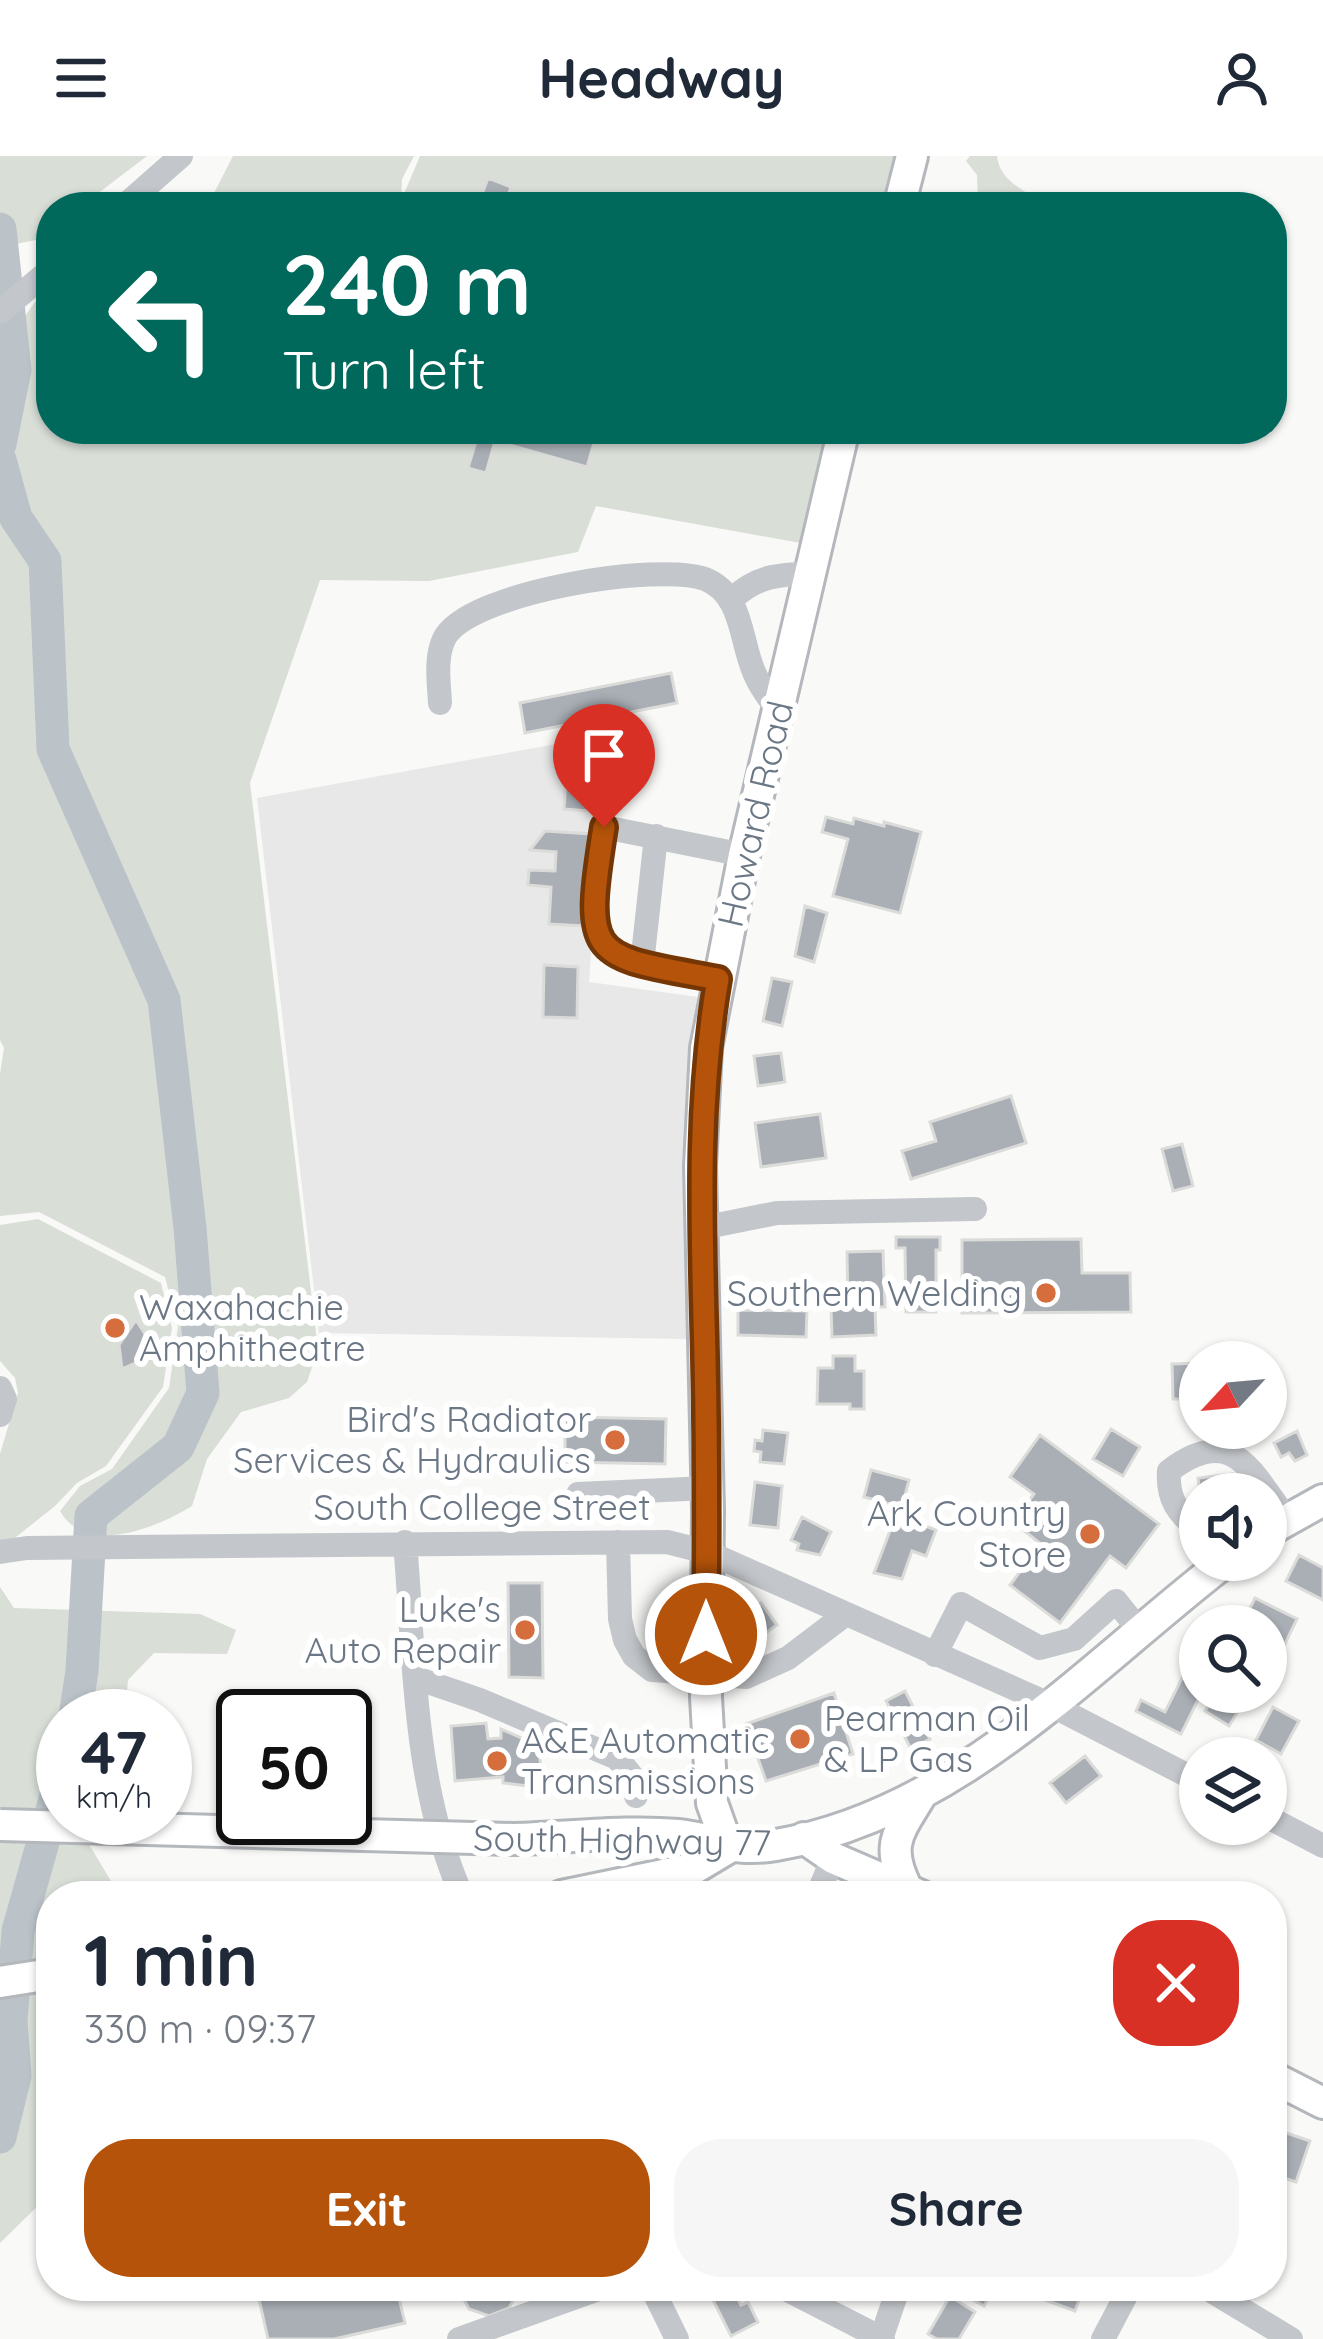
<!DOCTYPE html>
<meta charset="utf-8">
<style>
body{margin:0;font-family:Quicksand,sans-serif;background:#f6f6f7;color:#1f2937;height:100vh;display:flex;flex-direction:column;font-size:45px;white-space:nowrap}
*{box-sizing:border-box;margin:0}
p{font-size:39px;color:#747a83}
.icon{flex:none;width:66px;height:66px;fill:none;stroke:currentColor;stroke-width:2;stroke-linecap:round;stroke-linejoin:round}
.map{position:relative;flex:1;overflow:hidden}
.drawer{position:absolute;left:36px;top:1725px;width:1251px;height:420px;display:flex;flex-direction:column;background:#fff;border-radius:48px;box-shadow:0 3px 9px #0004}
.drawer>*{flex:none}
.top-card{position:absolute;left:36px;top:36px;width:1251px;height:252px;border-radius:48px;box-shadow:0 3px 9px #0004;background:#00695c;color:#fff;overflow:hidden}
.needle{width:78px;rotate:244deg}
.controls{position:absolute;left:1179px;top:1185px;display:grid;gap:24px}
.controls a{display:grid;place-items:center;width:108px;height:108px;border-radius:50%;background:#fff;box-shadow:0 3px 9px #0004;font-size:60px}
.speed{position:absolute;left:36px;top:1533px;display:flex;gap:24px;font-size:60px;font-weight:700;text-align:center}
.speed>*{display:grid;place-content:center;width:156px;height:156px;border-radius:50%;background:#fff;box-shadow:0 3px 9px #0004;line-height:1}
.speed small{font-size:30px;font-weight:400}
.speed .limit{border:6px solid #111;border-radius:18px;background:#fff;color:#111}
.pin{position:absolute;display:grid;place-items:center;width:102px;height:102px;color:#fff;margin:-123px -51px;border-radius:50% 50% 50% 0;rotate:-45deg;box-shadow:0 0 12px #0007}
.pin .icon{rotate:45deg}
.me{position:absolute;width:132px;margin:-66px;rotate:0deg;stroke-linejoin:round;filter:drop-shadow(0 0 9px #0008)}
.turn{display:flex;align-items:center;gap:42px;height:252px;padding:0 48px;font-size:54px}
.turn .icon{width:156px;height:156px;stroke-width:2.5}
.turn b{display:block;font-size:84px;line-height:102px}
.round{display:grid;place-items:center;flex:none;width:126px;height:126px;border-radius:48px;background:#f6f6f7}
.overview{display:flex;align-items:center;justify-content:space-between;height:204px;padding:0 48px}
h1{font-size:72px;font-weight:700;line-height:90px}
.cta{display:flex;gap:24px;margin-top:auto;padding:24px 48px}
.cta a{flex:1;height:138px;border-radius:48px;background:#b45309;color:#fff;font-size:48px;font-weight:700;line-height:138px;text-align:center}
.cta a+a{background:#f6f6f7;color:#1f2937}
header{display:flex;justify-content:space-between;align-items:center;height:156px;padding:0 48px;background:#fff;font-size:54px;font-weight:700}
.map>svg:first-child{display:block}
.built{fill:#e7e8e7}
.green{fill:#d9ded7}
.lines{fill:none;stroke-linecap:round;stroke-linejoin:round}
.river{stroke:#bbc3c9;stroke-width:33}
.building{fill:#a9afb5;stroke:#dbdbd9;stroke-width:3}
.major-casing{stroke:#b4b8bc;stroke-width:36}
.minor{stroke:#c3c6ca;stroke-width:24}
.major{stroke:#fff;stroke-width:30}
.major-bridge-casing{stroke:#b4b8bc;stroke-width:36;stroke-linecap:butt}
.major-bridge{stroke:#fff;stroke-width:30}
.route-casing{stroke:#753606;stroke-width:30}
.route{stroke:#b45309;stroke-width:21}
.poi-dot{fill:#d56e3c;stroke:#fff;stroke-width:4.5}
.labels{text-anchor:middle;stroke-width:12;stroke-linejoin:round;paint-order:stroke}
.street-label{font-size:36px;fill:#6b7785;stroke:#fff}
.poi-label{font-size:36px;fill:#6b7785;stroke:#fff;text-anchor:end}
</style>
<header><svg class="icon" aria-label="menu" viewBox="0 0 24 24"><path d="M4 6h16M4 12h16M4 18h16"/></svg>Headway<svg class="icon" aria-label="person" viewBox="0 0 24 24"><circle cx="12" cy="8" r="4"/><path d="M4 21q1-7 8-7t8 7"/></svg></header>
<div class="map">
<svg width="1323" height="2183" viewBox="0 0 1323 2183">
<rect width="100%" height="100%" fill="#f9f9f7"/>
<path class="built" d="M607,579L589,826L698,841L689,885L688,1183L319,1177L257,642Z"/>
<path class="green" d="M0,0H147L80,51H51V72L36,84L0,91Z
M233,0H414L402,23L401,45L420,0H913L900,51H203L212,41Z
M970,0H997C1000,25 1021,31 1039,46L1040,51H978L977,19L966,5Z
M51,132V273H846L817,390L596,350L578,396L429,425L320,424L250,627L318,1194L307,1226L289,1242L241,1256L207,1303L192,1350C156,1372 86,1401 60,1355L80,1330L112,1313L169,1232L178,1171L165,1121L39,1056L0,1060V918L4,892L0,884V195L35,146Z
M38,1063L161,1127L172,1172L163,1231L106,1310L77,1327L55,1350L11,1385H0V1298L18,1237L15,1222L0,1205V1069Z
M0,1431L14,1452L200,1458L236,1474L227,1498L154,1497L128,1524L125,1560H63V1662L87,1685L120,1740H51V2037L0,2087Z"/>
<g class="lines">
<path class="river" d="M0,73L15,214L0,288
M0,304L16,362L45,405L53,593L164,844L190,1072L203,1237L178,1291L91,1360L82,1515L75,1560
M0,1981L15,1920L11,1865L18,1775L63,1615"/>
</g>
<path class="building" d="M488,22L511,31L504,51L480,44Z
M487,273H598L587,311L495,285L486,317L468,312L477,282L484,284Z
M671,517L677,547L525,577L520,547Z
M567,609L593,611L590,655L564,653Z
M826,661L853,668L854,662L884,670V666L921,676L900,757L833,740L848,683L822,676Z
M545,675L591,678L586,770L549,768L551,731L528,729L529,714L555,715L556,696L530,694Z
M805,750L827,757L814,806L795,800Z
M544,809L578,811L577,862L543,861Z
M772,822L792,826L782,870L763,865Z
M781,897L785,926L758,930L754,900Z
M1011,940L1026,987L911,1023L902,995L936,985L930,966Z
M820,958L826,1002L761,1011L755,967Z
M1182,988L1193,1030L1173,1035L1162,993Z
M896,1081H940V1094H936V1156H906L905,1092H896Z
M1081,1083L1082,1117H1130L1131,1156L962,1157V1084Z
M883,1095L885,1151H875L876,1179L832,1181L831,1151H848L847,1096Z
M738,1154L807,1155L806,1181L738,1179Z
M136,1164L145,1178L136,1207L122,1213L119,1189Z
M833,1200H855V1215H864V1253H850V1248H817L818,1212H833Z
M1200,1207V1243H1173L1172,1208Z
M565,1261L666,1263L665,1308L565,1306Z
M1111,1273L1140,1291L1123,1320L1093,1303Z
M763,1274L788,1277L784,1308L760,1306L761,1296L754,1295L755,1284L762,1285Z
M1297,1275L1307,1299L1295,1305L1289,1297L1281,1301L1274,1287Z
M1040,1279L1159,1368L1126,1412L1110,1400L1060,1467L1010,1429L1041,1388L1013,1366L1034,1338L1010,1321Z
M871,1314L909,1324L902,1351L864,1341Z
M1233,1318L1236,1338H1200L1198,1322Z
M755,1326L782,1330L778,1372L750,1369Z
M896,1359L936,1374L926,1400L912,1395L902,1423L874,1417Z
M802,1361L831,1376L820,1399L797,1394L799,1388L791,1384Z
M1299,1399L1323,1412V1444L1286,1425Z
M508,1427H542L543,1522L509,1521Z
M1255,1442L1297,1463L1283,1492L1266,1484V1470H1241Z
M761,1447L777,1469L748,1489L732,1467Z
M1198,1490L1202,1536L1181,1578L1136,1555L1141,1544L1165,1556Z
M905,1535L930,1583L911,1593L886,1545Z
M1217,1536H1250L1229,1570L1205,1555Z
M834,1537L853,1598L766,1625L746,1568Z
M1273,1551L1299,1565L1281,1598L1256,1584Z
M486,1567L488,1583L501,1582V1573L538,1589L544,1632L503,1627V1621L455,1625L451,1570Z
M1085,1600L1101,1620L1066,1647L1050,1627Z
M1272,1972L1310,1985L1296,2026L1272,2018Z
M256,2130H396L405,2167L334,2183H268Z
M457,2130H519V2133L509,2152L489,2160L469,2153Z
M716,2130H731L741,2149L748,2146L758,2166L731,2180L708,2134Z
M969,2130H995L984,2150L964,2139Z
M1044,2130H1084L1075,2155L1040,2142Z
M950,2140L975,2156L959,2183H937L928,2178Z"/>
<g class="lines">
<g class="major-casing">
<path id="major" d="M899,51L912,0
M1266,1376L1323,1344
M804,1682L833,1702L921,1740
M513,1683C567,1682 624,1674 678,1679C716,1683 732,1696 776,1689C958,1658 1088,1511 1227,1404
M728,1692L712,1647L706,1541L708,1355L700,1010L706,892L744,699L844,273
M907,1733C884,1688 899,1676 922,1637
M562,1740L693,1713L728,1692
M0,1826L51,1818
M1272,1921L1323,1947"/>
</g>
<path class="minor" d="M123,51L181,0
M0,156L51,113
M732,443C757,420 778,418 811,418
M440,547C439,527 435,502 444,483C467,436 659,406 705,423C743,438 740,484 754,516C760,531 769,543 779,555
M642,808L656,680
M719,823C591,799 581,807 604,671L744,699
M702,1072L777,1057L975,1053
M0,1232L5,1243L0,1259
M578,1338L708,1332
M1200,1375C1178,1358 1167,1343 1169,1315C1233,1267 1250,1314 1287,1363
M405,1386C415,1505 413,1630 462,1740
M618,1386L620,1463L625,1484L634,1500L652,1514L746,1521L788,1502L846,1458
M0,1396L27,1392L667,1386L707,1396L1049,1548L1200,1626
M935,1499L961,1448L1040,1492L1074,1483L1116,1445L1139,1474
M416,1522L480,1544L617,1602L631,1619L636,1640
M1266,1660L1323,1690
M817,1740L833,1702
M651,2130L677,2183
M780,2130L883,2183
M1203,2130L1291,2183
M459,2183L607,2130
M881,2183L899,2130
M1103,2183L1131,2130"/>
<use href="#major" class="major"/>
<g class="major-bridge-casing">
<path id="major-bridge" d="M0,1669L513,1683"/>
</g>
<use href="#major-bridge" class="major-bridge"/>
</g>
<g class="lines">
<g class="route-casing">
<path id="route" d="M604,671C582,807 591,799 718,823C696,949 702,1074 705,1201C707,1293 707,1386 706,1478"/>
</g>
<use href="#route" class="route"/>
</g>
<g class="poi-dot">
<circle cx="1046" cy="1137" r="12"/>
<circle cx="115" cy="1172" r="12"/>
<circle cx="615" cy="1284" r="12"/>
<circle cx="1090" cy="1378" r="12"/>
<circle cx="525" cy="1474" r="12"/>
<circle cx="800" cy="1583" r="12"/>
<circle cx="497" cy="1605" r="12"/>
</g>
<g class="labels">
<g class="street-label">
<text transform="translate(755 658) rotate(-77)" y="13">Howard Road</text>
<text x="482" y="1364">South College Street</text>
<text transform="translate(622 1684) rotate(1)" y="13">South Highway 77</text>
</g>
<g class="poi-label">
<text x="1022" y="1150">Southern Welding</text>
<text x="139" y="1164" text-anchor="start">Waxahachie<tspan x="139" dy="41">Amphitheatre</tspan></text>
<text x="591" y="1276">Bird's Radiator<tspan x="591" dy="41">Services &amp; Hydraulics</tspan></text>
<text x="1066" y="1370">Ark Country<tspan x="1066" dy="41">Store</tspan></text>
<text x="501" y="1466">Luke's<tspan x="501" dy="41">Auto Repair</tspan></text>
<text x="824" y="1575" text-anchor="start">Pearman Oil<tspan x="824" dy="41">&amp; LP Gas</tspan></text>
<text x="521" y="1597" text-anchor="start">A&amp;E Automatic<tspan x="521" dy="41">Transmissions</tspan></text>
</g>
</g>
</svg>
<div class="controls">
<a><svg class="needle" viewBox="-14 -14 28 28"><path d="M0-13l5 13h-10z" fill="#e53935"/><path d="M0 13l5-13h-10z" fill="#747a83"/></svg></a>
<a><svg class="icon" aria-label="sound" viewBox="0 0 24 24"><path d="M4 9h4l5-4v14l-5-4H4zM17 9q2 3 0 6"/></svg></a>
<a><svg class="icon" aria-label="search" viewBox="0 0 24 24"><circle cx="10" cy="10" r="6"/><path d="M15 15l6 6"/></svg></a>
<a><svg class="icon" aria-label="layers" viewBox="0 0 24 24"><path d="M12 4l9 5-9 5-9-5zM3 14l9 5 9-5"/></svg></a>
</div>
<div class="speed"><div>47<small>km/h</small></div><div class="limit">50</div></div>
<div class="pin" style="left:604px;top:671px;background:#d93025"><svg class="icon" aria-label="arrive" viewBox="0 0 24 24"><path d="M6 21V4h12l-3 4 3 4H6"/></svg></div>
<svg class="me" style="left:706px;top:1478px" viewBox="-20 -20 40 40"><circle r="17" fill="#b45309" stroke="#fff" stroke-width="3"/><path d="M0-11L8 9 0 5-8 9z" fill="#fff"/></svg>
<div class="top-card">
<div class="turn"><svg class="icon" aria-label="left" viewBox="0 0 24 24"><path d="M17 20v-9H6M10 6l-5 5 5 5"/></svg><div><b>240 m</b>Turn left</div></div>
</div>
<section class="drawer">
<div class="overview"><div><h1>1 min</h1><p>330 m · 09:37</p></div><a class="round" style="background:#d93025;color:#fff"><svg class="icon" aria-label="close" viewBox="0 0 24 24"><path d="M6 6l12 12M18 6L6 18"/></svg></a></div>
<div class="cta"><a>Exit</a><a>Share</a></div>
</section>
</div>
